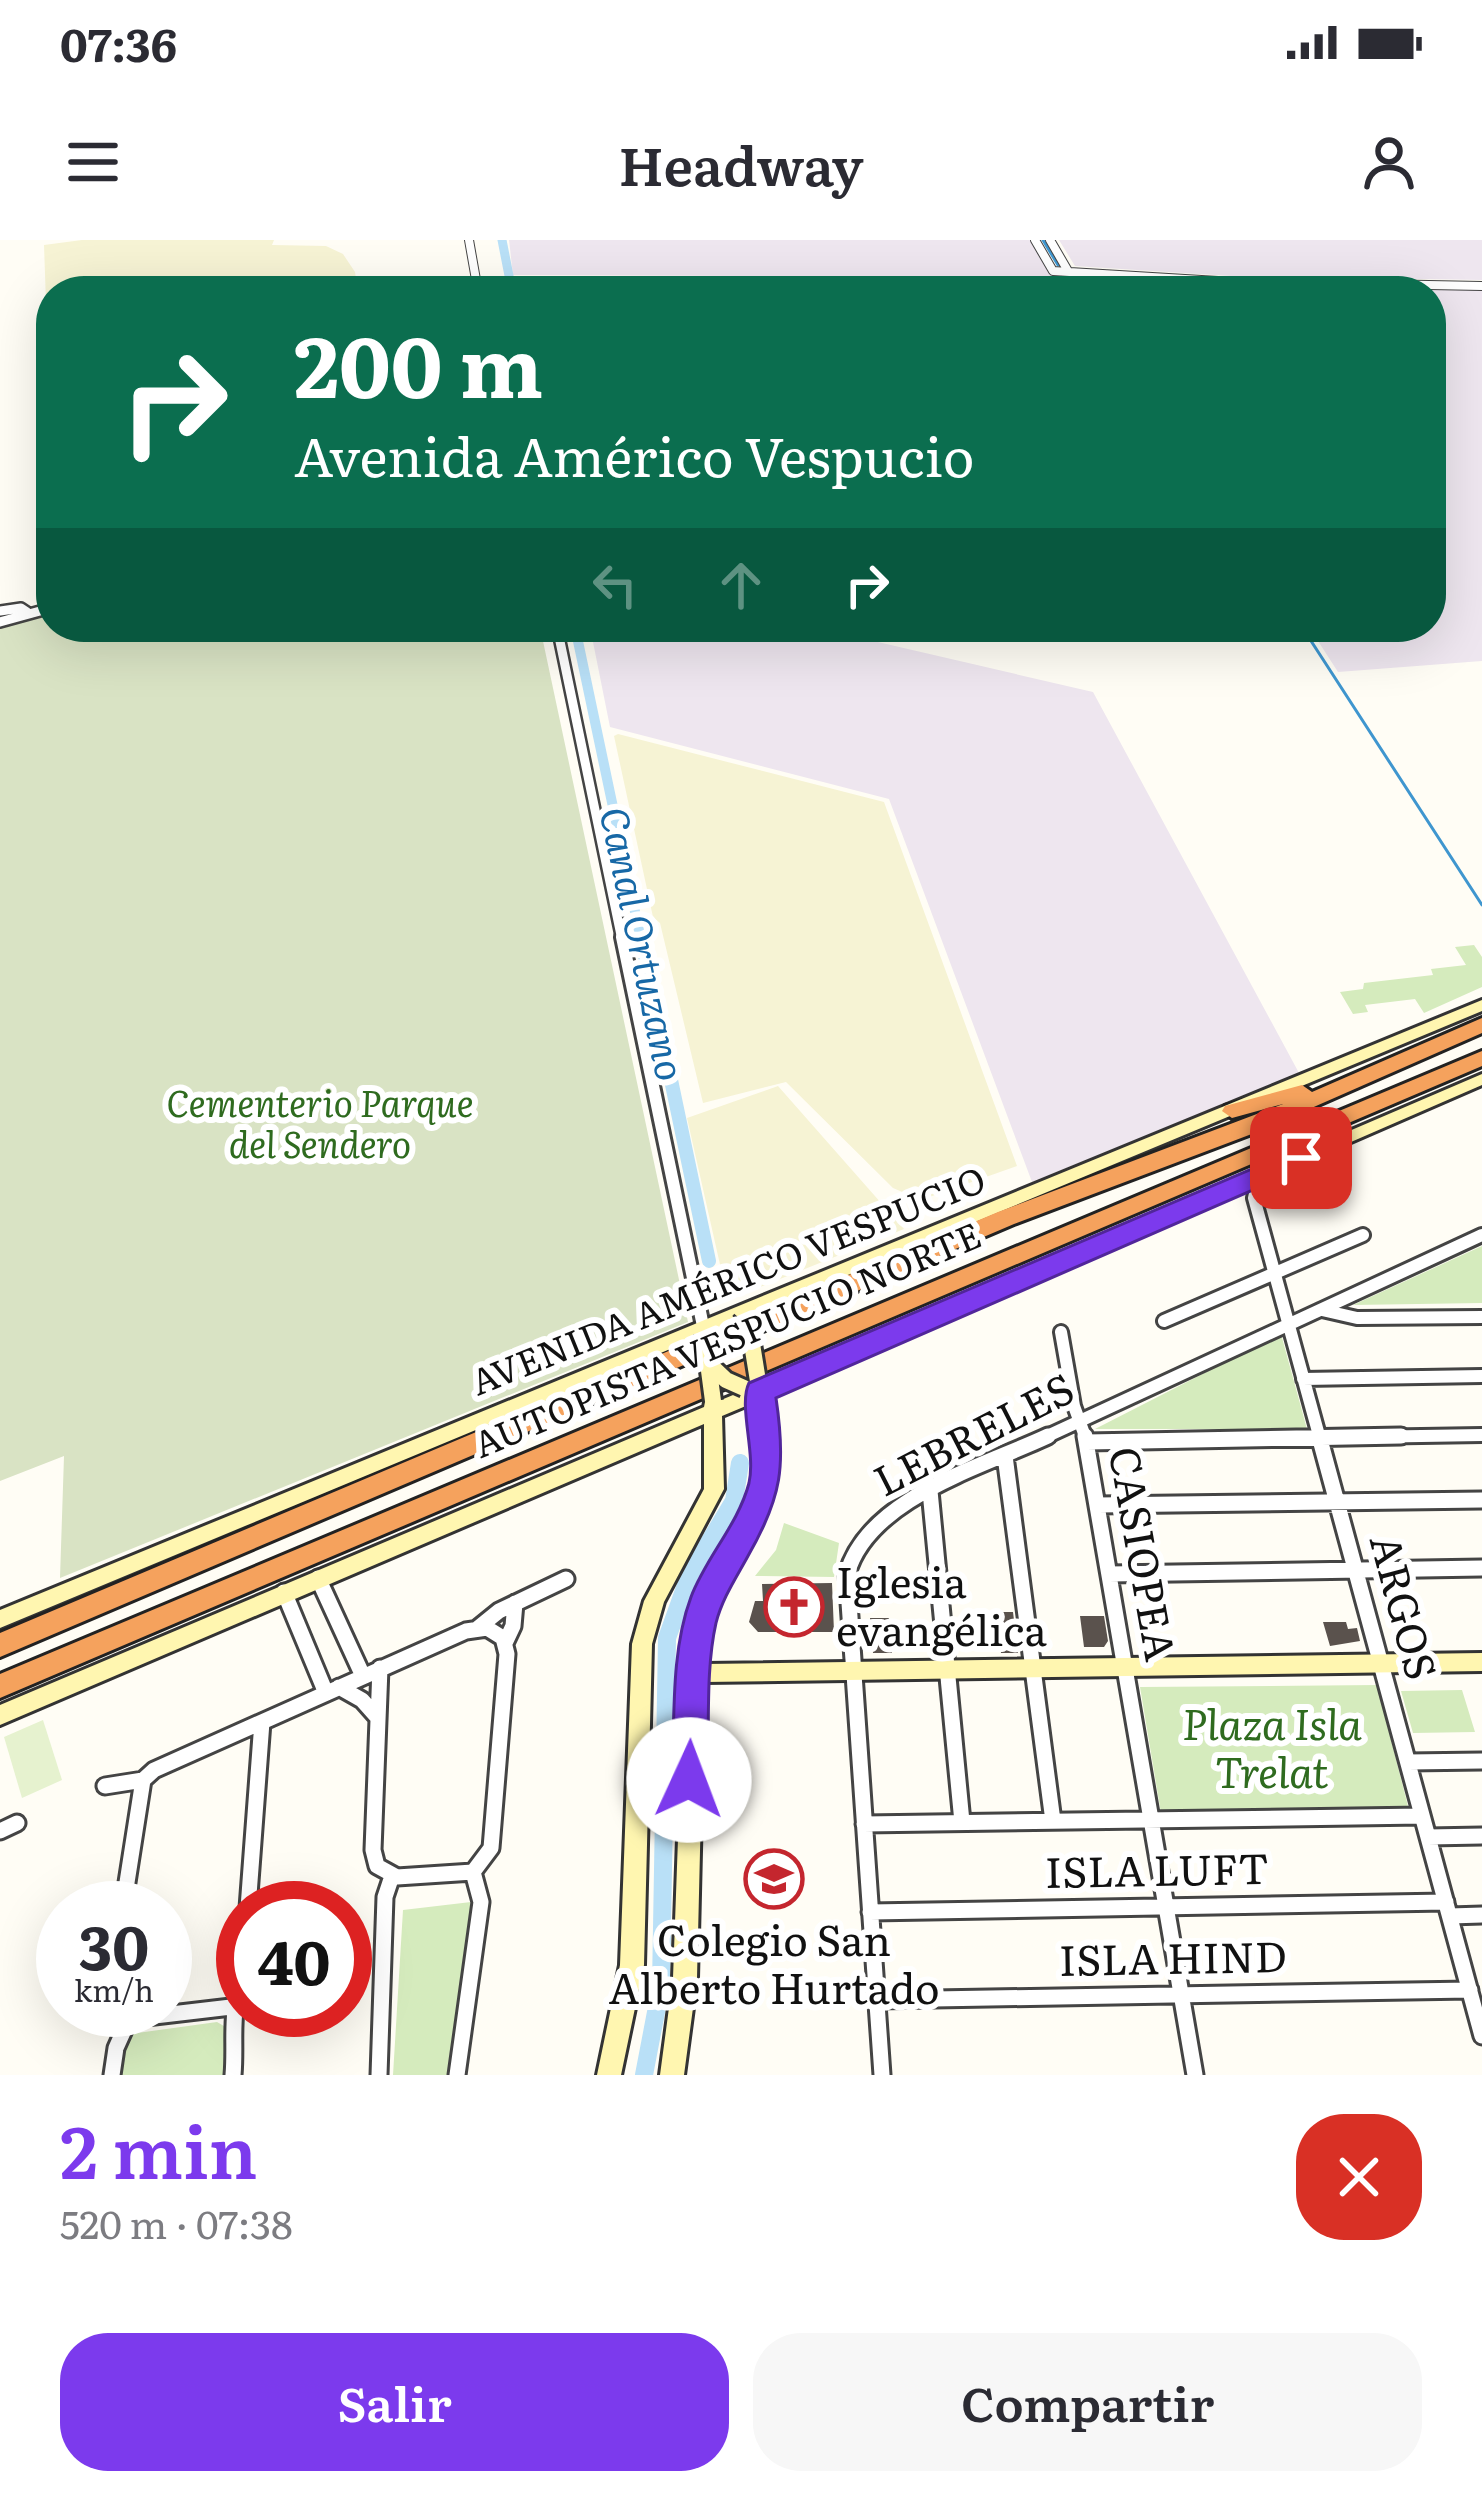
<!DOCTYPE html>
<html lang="es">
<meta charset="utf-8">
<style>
body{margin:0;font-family:Literata,serif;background:#f7f7f7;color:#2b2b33;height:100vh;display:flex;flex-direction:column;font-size:45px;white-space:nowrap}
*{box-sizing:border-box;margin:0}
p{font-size:39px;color:#7c7c81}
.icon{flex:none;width:66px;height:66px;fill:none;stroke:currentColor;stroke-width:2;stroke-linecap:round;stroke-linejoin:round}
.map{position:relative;height:1835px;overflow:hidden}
.drawer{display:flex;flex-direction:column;background:#fff;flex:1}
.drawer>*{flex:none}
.banner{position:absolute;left:36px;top:36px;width:1410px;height:366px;border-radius:48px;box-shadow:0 12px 48px #0002;background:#0b6e4f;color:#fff;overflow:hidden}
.speed{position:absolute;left:36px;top:1641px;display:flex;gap:24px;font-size:60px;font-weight:700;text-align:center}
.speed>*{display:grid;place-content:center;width:156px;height:156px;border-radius:50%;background:#fff;box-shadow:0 12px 48px #0002;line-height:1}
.speed small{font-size:30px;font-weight:400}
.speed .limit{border:18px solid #d22;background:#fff;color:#111}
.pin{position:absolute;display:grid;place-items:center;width:102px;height:102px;color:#fff;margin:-51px;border-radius:24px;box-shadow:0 6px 18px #0006}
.me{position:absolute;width:132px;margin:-66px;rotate:2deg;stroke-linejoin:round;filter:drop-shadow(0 0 9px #0008)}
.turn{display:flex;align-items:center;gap:42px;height:252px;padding:0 60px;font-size:54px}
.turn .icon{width:156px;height:156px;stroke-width:2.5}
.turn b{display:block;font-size:84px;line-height:102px}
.lanes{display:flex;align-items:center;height:114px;padding:0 60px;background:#0003;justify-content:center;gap:60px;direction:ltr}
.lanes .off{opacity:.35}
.round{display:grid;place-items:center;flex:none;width:126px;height:126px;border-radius:48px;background:#f7f7f7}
.overview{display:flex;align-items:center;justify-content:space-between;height:204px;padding:0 60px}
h1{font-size:72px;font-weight:600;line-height:90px;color:#7c3aed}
.primary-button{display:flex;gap:24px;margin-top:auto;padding:24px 60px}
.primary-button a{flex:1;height:138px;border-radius:48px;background:#7c3aed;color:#fff;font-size:48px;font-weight:600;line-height:138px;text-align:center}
.primary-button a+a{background:#f7f7f7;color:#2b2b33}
.status{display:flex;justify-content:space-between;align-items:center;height:84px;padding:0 60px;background:#fff;direction:ltr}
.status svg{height:33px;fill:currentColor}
header{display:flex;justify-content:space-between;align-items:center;height:156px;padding:0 60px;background:#fff;font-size:54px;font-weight:600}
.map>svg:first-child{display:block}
.industrial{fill:#eee6ef}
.farmland{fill:#f6f3d4}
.green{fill:#d5ebbd}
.cemetery{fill:#d9e3c4}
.pitch{fill:#e6f2cf}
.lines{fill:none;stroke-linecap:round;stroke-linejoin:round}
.stream{stroke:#3f96cf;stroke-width:3}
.canal-far3{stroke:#b9e0f7;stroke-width:9}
.canal-far2{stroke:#b9e0f7;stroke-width:10}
.canal-far1{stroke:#b9e0f7;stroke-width:14}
.canal{stroke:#b9e0f7;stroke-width:18}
.building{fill:#5a524d}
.street-far3-casing{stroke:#444;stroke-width:10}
.street-far2-casing{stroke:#444;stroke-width:14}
.street-far1-casing{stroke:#444;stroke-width:18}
.street-casing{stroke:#444;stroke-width:21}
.secondary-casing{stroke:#333;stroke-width:6}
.highway-casing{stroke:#222;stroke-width:6}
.street-far3{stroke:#fff;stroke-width:8}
.street-far2{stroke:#fff;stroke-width:9}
.street-far1{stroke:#fff;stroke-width:12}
.street{stroke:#fff;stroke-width:15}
.secondary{fill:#fff6b0;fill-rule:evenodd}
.highway{fill:#f5a25d;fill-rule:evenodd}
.secondary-bridge-casing{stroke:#333;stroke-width:22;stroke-linecap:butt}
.secondary-bridge{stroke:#fff6b0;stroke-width:16}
.route{fill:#7c3aed;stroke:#51269a;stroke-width:3}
.labels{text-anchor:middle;stroke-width:12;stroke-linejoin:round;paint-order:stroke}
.park-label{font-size:36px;font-style:italic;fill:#2f6b1f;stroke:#fff}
.street-label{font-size:36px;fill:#111;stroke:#fff}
.water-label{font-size:39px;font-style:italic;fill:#1768a6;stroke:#fff}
.near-street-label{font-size:42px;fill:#111;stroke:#fff}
.near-poi-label{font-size:42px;fill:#111;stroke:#fff;text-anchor:start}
.near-park-label{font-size:42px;font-style:italic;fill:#2f6b1f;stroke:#fff}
</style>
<div class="status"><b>07:36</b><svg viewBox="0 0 49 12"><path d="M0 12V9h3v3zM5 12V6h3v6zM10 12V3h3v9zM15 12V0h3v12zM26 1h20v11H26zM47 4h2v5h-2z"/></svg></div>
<header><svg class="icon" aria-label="menu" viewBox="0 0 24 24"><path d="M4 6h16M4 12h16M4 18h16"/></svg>Headway<svg class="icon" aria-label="person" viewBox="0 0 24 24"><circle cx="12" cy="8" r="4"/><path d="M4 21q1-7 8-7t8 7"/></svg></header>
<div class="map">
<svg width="1482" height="1835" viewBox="0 0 1482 1835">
<rect width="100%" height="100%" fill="#fffdf5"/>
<path class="industrial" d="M509,0H1032L1054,36L1071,37L1080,51H754L749,36L513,35Z
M1059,0H1482V40L1231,36L1075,26Z
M1081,35L1213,45L1482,49V421L1338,432L1309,387H1431V51H1091Z
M590,387H813L1093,452L1299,833L1032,942L889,559L610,487Z"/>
<path class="farmland" d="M82,0H274L272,5L326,6L343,14L355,32L358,51H51V91L47,92L44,5Z
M538,38L743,40L747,51H539Z
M618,494L884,562L1017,926L921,960L893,948L786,842L703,863L660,683L653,677L614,496Z
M778,846L904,989L728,1060L687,878Z"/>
<path class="green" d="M1474,705L1482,717V747L1424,773L1415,759L1365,765L1368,772L1353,774L1340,752L1363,749L1364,743L1433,735L1431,729L1466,725L1455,707Z
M1482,1006V1063L1353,1065Z
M1281,1094L1307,1189H1095Z
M784,1283L839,1303L834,1337L755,1336L776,1310Z
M1377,1445L1409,1570L1161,1573L1140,1447Z
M1462,1450L1475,1492L1413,1493L1401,1451Z
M471,1662L447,1835H393L403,1670Z
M217,1782L229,1789L227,1835H120L130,1794Z"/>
<path class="cemetery" d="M51,375V387H540L688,1082L60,1338L64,1216L0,1241V387Z"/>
<path class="pitch" d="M43,1480L62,1540L22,1558L4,1497Z"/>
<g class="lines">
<path class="stream" d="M1043,0L1058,25
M1077,37L1086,51
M1302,387L1482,665"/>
<path class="canal-far3" d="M502,0L512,51"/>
<path class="canal-far2" d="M575,387L641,700"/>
<path class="canal-far1" d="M641,697L709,1021"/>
<path class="canal" d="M644,1835L661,1746L667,1398L690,1334L734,1261L740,1223"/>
</g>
<path class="building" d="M832,1343L834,1392H758L749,1382L755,1361H763L762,1344Z
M996,1372H1013L1018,1413H1001Z
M1080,1376H1104L1108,1401L1104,1407H1084Z
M870,1378H889L892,1413H873Z
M1323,1382H1346L1348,1389L1357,1388L1360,1401L1330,1406Z"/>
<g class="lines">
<g class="street-far3-casing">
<path id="street-far3" d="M469,0L478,51
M1035,0L1053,31L1218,41L1482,46
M1050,0L1068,31"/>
</g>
<g class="street-far2-casing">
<path id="street-far2" d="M0,371L21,368L27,372
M0,382L51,368
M557,387L622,700"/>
</g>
<g class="street-far1-casing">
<path id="street-far1" d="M622,697L703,1086
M1259,936L1254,958L1320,1199
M1322,1070L1357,1078L1482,1077
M1164,1081L1363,995
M1061,1092L1074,1166L1086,1199
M1303,1139L1482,1136
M1041,1199L1482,995
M1232,1199L1482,1195"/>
</g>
<g class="street-casing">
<path id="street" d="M1085,1196L1195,1835
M1319,1196L1482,1796
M1087,1202L1401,1196
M1005,1216L1053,1581
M930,1251L962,1582
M1098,1265L1482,1260
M1109,1334L1482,1328
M318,1338L363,1436
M284,1352L326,1453
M478,1388L499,1371L566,1339
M505,1403L513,1386L515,1363
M380,1428L373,1610L377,1626L397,1637L473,1632
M339,1447L362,1460L378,1478
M1408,1522L1482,1521
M105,1546L143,1540L154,1530L466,1391L487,1388L503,1398L507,1414L491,1608L473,1632
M864,1584L1422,1576
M0,1591L17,1583
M1428,1597L1482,1596
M123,1668L143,1540
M248,1668L262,1482
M870,1672L1446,1662
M1450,1676L1482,1675
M877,1760L1470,1750
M129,1779L231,1767
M112,1835L116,1808L129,1779
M233,1835C236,1802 229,1772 243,1742
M379,1835L385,1657L392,1636
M457,1835L481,1662L473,1632
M882,1835L847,1334C868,1258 982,1227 1048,1196"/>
</g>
<g class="secondary-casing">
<path id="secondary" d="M1482,760V771L0,1388V1370Z
M1482,834V845L770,1155C774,1183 780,1212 775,1240C762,1306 707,1355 705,1424L1482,1413V1431L704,1442L697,1738L684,1835H660L673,1738L685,1404C700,1345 744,1298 756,1239C761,1214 756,1188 753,1163L722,1176L724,1249L664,1362L652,1404L644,1725L621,1835H597L620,1725L632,1404L644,1361L704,1249V1184L0,1485V1465L704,1167L706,1157L713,1155L721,1160L750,1148L753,1141L759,1139L766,1141Z"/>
</g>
<g class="highway-casing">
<path id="highway" d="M1482,778V793L1257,892L1014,984L0,1417V1393L998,972L1283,864L1232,878L1222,871L1225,866L1302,845L1312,852Z
M1482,811V826L1297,905C1294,918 1273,939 1259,944L1248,936L1263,919L0,1458V1434Z"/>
</g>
<use href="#street-far3" class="street-far3"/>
<use href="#street-far2" class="street-far2"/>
<use href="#street-far1" class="street-far1"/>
<use href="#street" class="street"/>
<use href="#secondary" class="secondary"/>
<use href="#highway" class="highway"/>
<g class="secondary-bridge-casing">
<path id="secondary-bridge" d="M727,1082L752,1104L758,1141
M704,1093L713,1161
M708,1123L726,1140L744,1148"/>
</g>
<use href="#secondary-bridge" class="secondary-bridge"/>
</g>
<path class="route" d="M1301,908L1314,918L1310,925L776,1158C786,1225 782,1257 748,1316C736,1338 722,1359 716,1383C705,1432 710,1490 707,1540L702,1552L689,1557L677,1552L672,1540C675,1482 670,1413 691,1357C706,1317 738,1285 749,1243C756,1213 738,1165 749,1143Z"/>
<defs>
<g id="church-ring" transform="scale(3)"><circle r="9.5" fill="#fff" stroke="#c4262e" stroke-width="1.5"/><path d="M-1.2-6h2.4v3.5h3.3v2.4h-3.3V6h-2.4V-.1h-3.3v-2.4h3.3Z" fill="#c4262e"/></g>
<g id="school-ring" transform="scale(3)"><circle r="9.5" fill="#fff" stroke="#c4262e" stroke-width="1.5"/><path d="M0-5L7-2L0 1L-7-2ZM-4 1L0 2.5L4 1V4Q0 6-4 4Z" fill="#c4262e"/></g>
</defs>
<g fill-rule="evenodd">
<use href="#church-ring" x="794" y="1367"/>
<use href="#school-ring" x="774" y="1639"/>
</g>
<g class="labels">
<g class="park-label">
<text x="320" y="877">Cementerio Parque<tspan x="320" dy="41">del Sendero</tspan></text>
</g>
<g class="street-label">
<text transform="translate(728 1041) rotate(-22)" y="13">AVENIDA AMÉRICO VESPUCIO</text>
<text transform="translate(727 1100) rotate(-23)" y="13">AUTOPISTA VESPUCIO NORTE</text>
</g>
<g class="water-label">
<text transform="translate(642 704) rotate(78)" y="14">Canal Ortuzano</text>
</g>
<g class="near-street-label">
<text transform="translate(974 1195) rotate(-27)" y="15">LEBRELES</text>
<text transform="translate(1142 1314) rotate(80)" y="15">CASIOPEA</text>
<text transform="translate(1403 1367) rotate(75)" y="15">ARGOS</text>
<text transform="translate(1157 1631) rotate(-1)" y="15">ISLA LUFT</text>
<text transform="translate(1173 1719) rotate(-1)" y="15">ISLA HIND</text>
</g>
<g class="near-poi-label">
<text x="836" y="1358">Iglesia<tspan x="836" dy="48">evangélica</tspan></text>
<text x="774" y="1716" text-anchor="middle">Colegio San<tspan x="774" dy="48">Alberto Hurtado</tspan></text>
</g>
<g class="near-park-label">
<text x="1272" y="1500">Plaza Isla<tspan x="1272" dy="48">Trelat</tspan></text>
</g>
</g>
</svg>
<div class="speed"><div>30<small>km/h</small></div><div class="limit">40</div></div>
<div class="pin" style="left:1301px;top:918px;background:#d93025"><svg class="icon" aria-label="arrive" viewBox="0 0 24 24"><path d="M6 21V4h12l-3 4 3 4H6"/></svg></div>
<svg class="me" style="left:689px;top:1540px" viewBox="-20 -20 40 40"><circle r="19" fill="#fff"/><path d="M0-13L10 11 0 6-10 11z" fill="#7c3aed"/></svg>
<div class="banner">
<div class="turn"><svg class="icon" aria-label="right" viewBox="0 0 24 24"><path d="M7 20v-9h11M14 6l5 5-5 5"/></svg><div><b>200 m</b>Avenida Américo Vespucio</div></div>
<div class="lanes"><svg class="icon off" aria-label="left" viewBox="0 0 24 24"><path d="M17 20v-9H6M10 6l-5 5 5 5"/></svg><svg class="icon off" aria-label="ahead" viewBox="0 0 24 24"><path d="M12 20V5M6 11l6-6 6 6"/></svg><svg class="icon" aria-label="right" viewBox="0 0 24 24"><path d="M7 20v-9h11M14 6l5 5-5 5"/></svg></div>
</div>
</div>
<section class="drawer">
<div class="overview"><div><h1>2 min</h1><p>520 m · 07:38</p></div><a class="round" style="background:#d93025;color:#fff"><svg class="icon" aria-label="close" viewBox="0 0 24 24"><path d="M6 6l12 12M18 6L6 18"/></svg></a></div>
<div class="primary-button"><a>Salir</a><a>Compartir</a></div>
</section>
